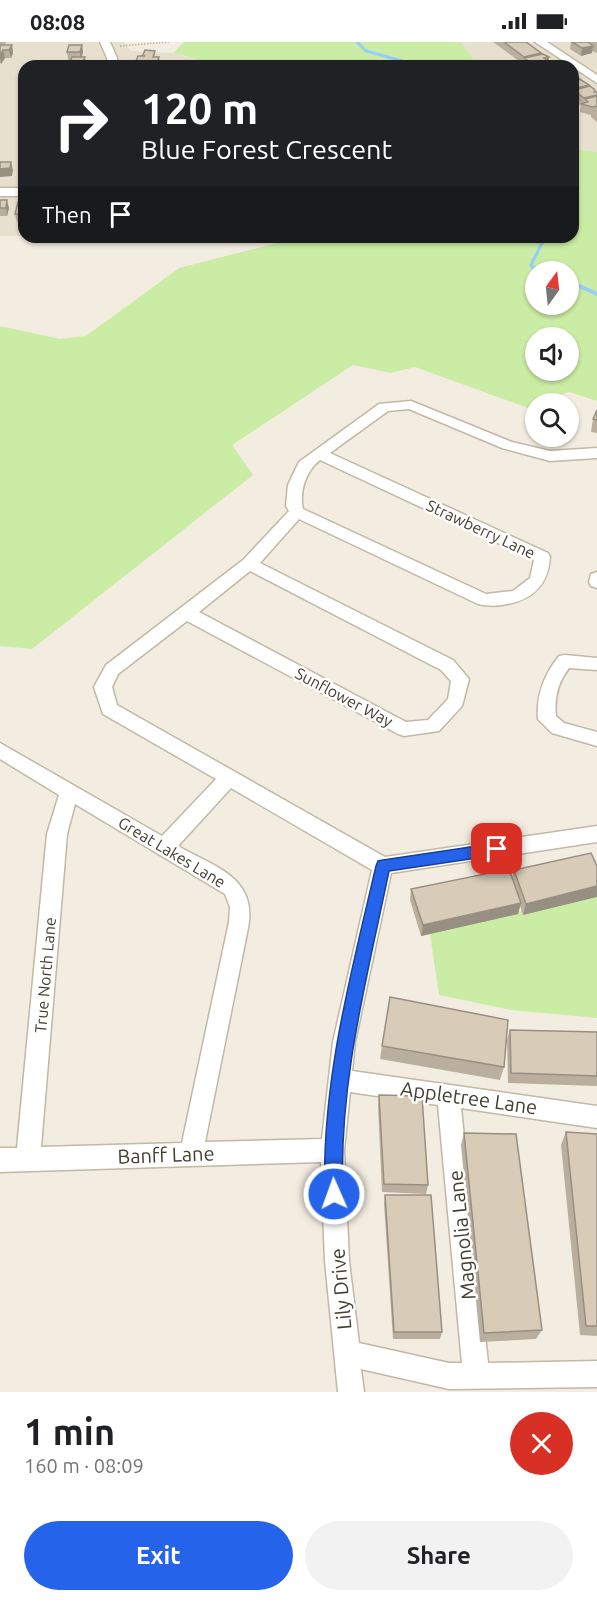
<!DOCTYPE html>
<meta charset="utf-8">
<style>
body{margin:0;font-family:Ubuntu,sans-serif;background:#f2f2f2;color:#202124;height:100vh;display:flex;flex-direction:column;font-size:22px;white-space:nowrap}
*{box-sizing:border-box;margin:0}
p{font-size:20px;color:#757577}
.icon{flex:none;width:33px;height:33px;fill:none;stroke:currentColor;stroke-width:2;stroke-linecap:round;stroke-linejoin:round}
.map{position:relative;height:1350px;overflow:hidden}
.details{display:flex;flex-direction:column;background:#fff;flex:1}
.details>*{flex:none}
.hud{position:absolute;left:18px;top:18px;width:561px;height:183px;border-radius:18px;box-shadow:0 2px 4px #0004;background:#202124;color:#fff;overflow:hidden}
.needle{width:39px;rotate:15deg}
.buttons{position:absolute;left:525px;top:219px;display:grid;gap:12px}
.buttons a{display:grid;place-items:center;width:54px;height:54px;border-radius:50%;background:#fff;box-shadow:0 2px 4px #0004;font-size:30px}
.pin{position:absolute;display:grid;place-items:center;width:51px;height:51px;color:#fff;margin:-26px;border-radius:12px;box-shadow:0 3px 9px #0006}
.me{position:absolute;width:66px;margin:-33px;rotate:358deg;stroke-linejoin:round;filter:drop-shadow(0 0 4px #0008)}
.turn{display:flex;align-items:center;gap:21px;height:126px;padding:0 24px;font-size:27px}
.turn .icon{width:78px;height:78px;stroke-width:2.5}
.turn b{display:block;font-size:42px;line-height:51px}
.then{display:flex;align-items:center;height:57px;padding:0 24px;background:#0003;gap:12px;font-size:22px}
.round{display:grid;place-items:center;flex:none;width:63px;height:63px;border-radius:32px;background:#f2f2f2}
.headline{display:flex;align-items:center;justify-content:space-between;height:102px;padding:0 24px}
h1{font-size:36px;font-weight:700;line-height:45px}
.action{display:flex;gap:12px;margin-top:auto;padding:12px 24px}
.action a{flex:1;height:69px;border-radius:36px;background:#2563eb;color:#fff;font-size:24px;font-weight:700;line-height:69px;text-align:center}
.action a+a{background:#f2f2f2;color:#202124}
.status{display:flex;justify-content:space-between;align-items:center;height:42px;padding:0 30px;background:#fff;direction:ltr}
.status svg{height:16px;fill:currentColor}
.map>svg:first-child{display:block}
.residential{fill:#e7e0ce}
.green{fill:#cbeca4;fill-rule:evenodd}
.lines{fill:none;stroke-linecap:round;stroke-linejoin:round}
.stream-far1{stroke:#95cef7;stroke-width:3}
.stream{stroke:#95cef7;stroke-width:4}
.minor-casing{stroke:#c1b8a5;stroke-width:3}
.path{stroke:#c2b292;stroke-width:1.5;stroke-dasharray:1.5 1.5;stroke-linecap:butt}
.minor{fill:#fff;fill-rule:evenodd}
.wall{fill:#baaf9e}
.shaded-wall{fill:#978f81}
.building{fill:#d8ccb8;stroke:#978f81;stroke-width:1.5}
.route{fill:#2563eb;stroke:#184099;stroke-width:1.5}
.labels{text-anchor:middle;stroke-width:5;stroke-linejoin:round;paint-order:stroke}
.street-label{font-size:16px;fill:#443d31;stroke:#fff}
.near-street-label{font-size:20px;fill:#443d31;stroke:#fff}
</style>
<div class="status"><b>08:08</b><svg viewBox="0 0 49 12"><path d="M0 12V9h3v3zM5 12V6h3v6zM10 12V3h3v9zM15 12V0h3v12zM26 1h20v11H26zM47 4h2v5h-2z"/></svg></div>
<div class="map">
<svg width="597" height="1350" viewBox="0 0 597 1350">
<rect width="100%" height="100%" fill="#f3ede1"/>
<path class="residential" d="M0,0H124L131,9L173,11L197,17V24H24V194H0Z
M461,0H597V110L577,108L573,104V24H478Z"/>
<path class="green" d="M184,0H461L478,24H197V17L173,11Z
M573,107L597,110V359L569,350L528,366L415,325L391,331L353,323L232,403L253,433L32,607L0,604V284L60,297L86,294L179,226L281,200L287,195H573ZM536,230H568V262H536ZM536,296H568V328H536Z
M597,849V976L511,968L439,953L430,892Z"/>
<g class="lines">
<path class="stream-far1" d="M357,0L366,9L406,20L410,24
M534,227L531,223L545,195"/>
<path class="stream" d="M533,225L536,230
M568,239L597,252"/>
<g class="minor-casing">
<path id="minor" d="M100,0H110L117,16V24H107V16Z
M535,0H547L597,33V41Z
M0,146H24V154H0Z
M411,359L512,400L550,409L597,406V416L550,419L502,406L409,367L388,369L330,411L548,511L550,515C548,545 531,559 502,563C494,564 486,564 478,562L299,477L260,521L453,618L469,637L462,664L439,689L404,694L398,692L187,579L118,632L112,645L117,663L385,815L597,784V800L391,831L355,1000L352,1029L597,1064V1086L461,1066L488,1321L597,1319V1345L449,1347L361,1327L364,1350H338L325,1219L321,1120L0,1130V1106H17L47,792L59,753L0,717V701L162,794L216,737L103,672L94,645L106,623L243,518L289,469L286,464L288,443L299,420L379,362ZM320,418L534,518L530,536L513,549L486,552L303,467C299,449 306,429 320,418ZM250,529L441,628L451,639L448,657L428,678L406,680L199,570ZM231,746L372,828L333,1000L322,1097L205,1100L248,886C258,835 214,825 178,804ZM75,762L225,852L230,865L229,880L182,1101L41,1105L67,792ZM350,1050L438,1063L462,1321H449L359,1301L349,1219L344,1108Z
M597,530V546L591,544L589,540L591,532Z
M565,613L597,616V628L569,626C558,640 554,656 556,674L564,681L597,690V704L552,691L538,677C536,653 544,633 559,614Z"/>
</g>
<path class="path" d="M120,4L169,0"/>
<use href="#minor" class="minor"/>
</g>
<path class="wall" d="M0,0H6L5,2L0,3Z
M493,0H526L541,12L549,15V21L560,24H523V22Z
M571,0H597V11L592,9V11L581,14L570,7Z
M0,3H12L13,11L11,16H5L1,22L0,21Z
M155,9V15L160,22L159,24H135L136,19L143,14V13Z
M67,10H83L81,15L86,23L71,18H68Z
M573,34L574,37L588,45L595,50H597V80L591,75V73L580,70L581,62L573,56Z
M0,158L9,166L7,174H0Z
M24,160V180H17L15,172Z
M597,368V391L591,390L593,377Z
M591,811L523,873L520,864L518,872L421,894L410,858L411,847L512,837L514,828Z
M510,988L597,990V1044L508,1041L507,998Z
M382,1004L504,1025L500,1038L380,1017Z
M379,1053L428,1143L426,1152L382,1150L378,1063Z
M566,1090L597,1092V1294L580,1293L561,1103Z
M464,1091L542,1288L536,1297L480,1300L461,1103Z
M385,1153L442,1290L440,1297H393L384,1162Z"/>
<path class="shaded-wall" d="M12,3L13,11L11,16L9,8Z
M82,3L83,10L81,18L80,10Z
M593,4L592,11L581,14L582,6Z
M3,8L5,16L1,22L0,14Z
M85,15L86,24H81Z
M159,15L160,22L159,24H157V20Z
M549,15L548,24H534L544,16Z
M0,119L1,125L11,120L13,128L12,134L0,135Z
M7,158L9,166L7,174L6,166Z
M597,844V855L523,873L526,862Z
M521,861L518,872L421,894L423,883Z"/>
<path class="building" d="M504,0H526L541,11L524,15Z
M572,0H588L593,4L582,6Z
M0,3H12L9,8H3L0,14Z
M69,3H82L80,10H67Z
M145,8L155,9L153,15H159L157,20L136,19L138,14H145L143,13Z
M543,12L549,15L544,16L549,20L534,23L524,16Z
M72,15H85L81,24H68Z
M554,20L560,24H537Z
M135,21L149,22L148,24H135Z
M578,36L589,43L573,47V37Z
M590,44L595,48L594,50H597V53L584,56L574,48Z
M597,54V64L593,65L581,62L588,60L585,57Z
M0,120H11L10,126L0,127Z
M0,158H7L6,166H0Z
M18,160H24V172H15Z
M597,368V378L593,377Z
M591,811L597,824V844L526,862L514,828Z
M509,827L521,861L423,883L411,847Z
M390,955L508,978L504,1025L382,1004Z
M510,988L597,990V1034L511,1031Z
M379,1053L422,1054L428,1143L384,1142Z
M566,1090L597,1092V1284H586Z
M464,1091L516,1092L542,1288L484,1291Z
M385,1153H431L442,1290H394Z"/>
<path class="route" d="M497,801L503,802L505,807L503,811L497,813L389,829C367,936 338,1043 343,1152L341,1159L334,1161L328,1159L325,1152C321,1041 351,932 376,824L378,819L383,818Z"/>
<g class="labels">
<g class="street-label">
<text transform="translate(481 487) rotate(25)" y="6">Strawberry Lane</text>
<text transform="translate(344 655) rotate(28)" y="6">Sunflower Way</text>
<text transform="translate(172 810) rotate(31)" y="6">Great Lakes Lane</text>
<text transform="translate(45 933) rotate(-85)" y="6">True North Lane</text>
</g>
<g class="near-street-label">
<text transform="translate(469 1056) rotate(8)" y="7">Appletree Lane</text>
<text transform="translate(166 1113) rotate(-2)" y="7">Banff Lane</text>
<text transform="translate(462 1193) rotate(-96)" y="7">Magnolia Lane</text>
<text transform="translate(341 1247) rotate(-95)" y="7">Lily Drive</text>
</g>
</g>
</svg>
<div class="buttons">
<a><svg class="needle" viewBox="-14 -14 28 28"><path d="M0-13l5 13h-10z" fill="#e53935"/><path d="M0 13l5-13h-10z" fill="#757577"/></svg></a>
<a><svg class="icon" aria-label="sound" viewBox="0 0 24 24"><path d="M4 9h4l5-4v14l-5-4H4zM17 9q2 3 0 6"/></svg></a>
<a><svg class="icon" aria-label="search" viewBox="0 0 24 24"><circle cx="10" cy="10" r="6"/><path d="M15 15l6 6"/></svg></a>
</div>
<div class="pin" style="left:497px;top:807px;background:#d93025"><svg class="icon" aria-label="arrive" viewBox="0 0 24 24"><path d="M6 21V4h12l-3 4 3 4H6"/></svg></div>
<svg class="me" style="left:334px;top:1152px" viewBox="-20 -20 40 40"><circle r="17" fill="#2563eb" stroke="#fff" stroke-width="3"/><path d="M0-11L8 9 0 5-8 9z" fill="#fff"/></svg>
<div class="hud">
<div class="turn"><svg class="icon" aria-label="right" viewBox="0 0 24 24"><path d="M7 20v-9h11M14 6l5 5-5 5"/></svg><div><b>120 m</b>Blue Forest Crescent</div></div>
<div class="then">Then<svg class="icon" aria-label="arrive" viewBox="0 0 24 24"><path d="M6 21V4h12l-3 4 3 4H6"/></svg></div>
</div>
</div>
<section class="details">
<div class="headline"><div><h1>1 min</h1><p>160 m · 08:09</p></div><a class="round" style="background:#d93025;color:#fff"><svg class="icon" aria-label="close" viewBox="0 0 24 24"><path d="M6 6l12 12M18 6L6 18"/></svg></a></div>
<div class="action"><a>Exit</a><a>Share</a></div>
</section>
